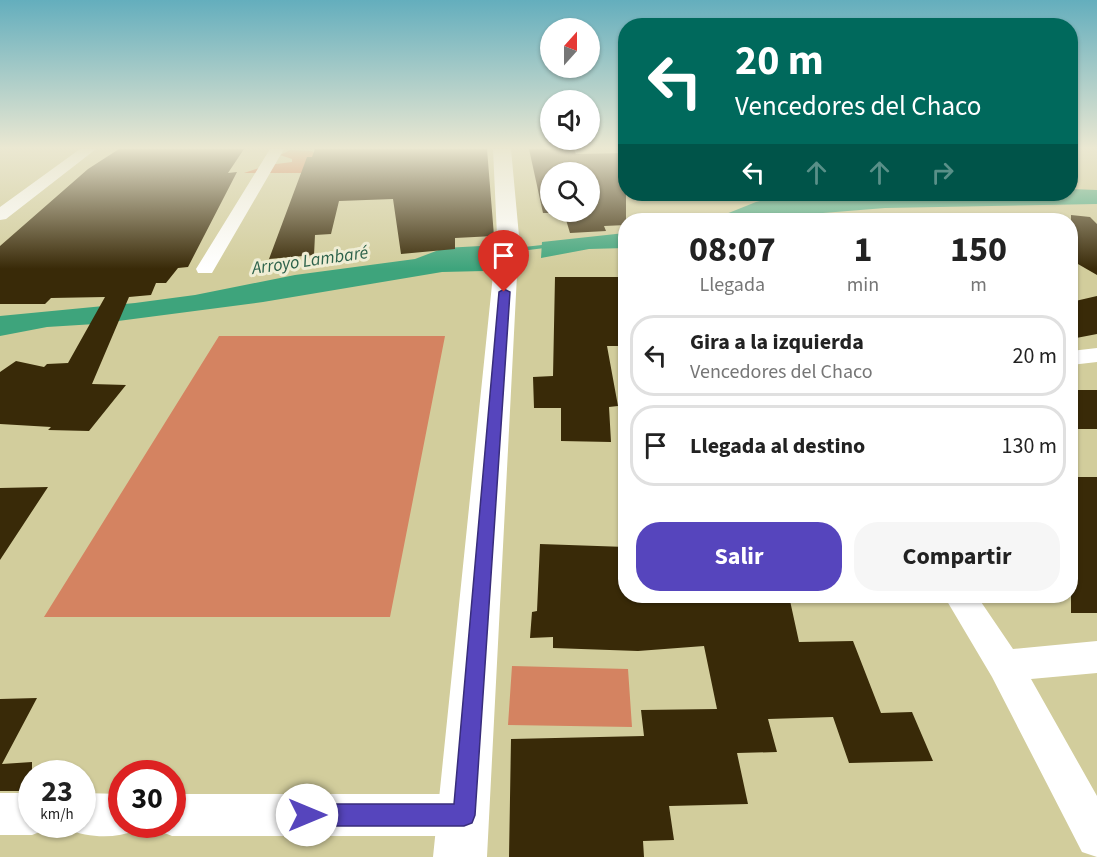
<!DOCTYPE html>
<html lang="es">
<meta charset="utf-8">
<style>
body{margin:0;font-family:"Source Sans 3",sans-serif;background:#f6f6f6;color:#222;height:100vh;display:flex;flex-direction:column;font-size:22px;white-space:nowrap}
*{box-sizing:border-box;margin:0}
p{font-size:20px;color:#767676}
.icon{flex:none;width:33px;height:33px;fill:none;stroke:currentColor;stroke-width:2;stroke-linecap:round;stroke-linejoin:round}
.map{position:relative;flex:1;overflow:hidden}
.details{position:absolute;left:618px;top:213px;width:460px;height:390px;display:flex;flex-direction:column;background:#fff;border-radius:24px;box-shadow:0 2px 4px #0004}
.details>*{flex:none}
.top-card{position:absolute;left:618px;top:18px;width:460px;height:183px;border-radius:24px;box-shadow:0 2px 4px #0004;background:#00695c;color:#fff;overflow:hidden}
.needle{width:39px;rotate:21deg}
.controls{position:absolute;left:540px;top:18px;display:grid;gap:12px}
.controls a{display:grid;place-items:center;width:60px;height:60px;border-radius:50%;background:#fff;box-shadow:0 2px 4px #0004;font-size:30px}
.speed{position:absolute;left:18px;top:760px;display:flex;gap:12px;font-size:30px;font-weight:700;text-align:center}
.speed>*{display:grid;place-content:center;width:78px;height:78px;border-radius:50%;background:#fff;box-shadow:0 2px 4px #0004;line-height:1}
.speed small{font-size:15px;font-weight:400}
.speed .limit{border:9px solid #d22;background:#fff;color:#111}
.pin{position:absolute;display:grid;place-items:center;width:51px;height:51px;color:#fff;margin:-62px -26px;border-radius:50% 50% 50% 0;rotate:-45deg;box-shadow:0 0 6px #0007}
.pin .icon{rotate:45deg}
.me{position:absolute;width:66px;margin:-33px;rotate:90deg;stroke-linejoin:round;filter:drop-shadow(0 0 4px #0008)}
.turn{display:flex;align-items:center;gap:21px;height:126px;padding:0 18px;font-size:27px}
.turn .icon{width:78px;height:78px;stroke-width:2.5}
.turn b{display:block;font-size:42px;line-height:51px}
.lanes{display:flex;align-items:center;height:57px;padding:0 18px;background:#0003;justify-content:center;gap:30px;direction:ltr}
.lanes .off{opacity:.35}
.eta{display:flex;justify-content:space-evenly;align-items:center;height:102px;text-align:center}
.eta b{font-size:36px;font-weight:700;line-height:42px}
.primary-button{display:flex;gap:12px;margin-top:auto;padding:12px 18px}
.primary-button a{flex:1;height:69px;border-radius:24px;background:#5645bd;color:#fff;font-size:24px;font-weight:700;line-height:69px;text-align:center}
.primary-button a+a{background:#f6f6f6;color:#222}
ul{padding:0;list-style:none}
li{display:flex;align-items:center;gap:18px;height:81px;margin:0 12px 9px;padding:0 6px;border:3px solid #e0e0e0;border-radius:24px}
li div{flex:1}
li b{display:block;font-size:22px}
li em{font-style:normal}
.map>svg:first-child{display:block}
.green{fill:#d48361}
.forest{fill:#d26d3f}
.water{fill:#3ea47c}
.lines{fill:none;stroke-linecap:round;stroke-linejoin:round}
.stream{fill:#3ea47c;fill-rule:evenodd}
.building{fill:#392a08;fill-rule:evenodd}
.minor{fill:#fff;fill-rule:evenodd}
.tertiary{fill:#fff;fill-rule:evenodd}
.route{fill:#5645bd;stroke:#382d7b;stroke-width:1.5}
.labels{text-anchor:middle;stroke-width:6;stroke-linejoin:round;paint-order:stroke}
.far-water-label{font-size:18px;font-style:italic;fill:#2d624b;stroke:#efedd4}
</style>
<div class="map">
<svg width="1097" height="857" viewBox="0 0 1097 857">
<rect width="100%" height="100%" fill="#d2cd9c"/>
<path class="green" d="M219,336H445L390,617H44Z
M512,666L628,669L632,727L508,725Z"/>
<path class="forest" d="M290,150L312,151L317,155L302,173H244L268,165L292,162V159L280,155Z"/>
<path class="water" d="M1071,189L1097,190V204L885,208L823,213L789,220H711L756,202L787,194H1071Z
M625,233V248L589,249L541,258L542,242Z
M481,246L484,271L442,272L263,302L95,324L47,327L0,336V316L135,303L195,295L295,275L415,259L444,248Z"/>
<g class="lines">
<path class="stream" d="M551,244L553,245V247L470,257L467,255L470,253Z"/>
</g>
<path class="building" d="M119,149H244L228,173L237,172L188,267L178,268L166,283H156L151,295L129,297L92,384L126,385L89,431L48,430L51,427L0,424V372L16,361L44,367L47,364L68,363L105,297L51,298L45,304H0V246L88,169Z
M315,149H487L494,236L455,238V249L401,254L393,199L339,201L331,234L315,235L314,255L269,259L307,157H312Z
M529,149H574L576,154L626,153V225L604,226L606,231L570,233L564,213H543ZM550,172H590V212H550Z
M1071,215L1090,217L1097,224V275L1071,260Z
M555,277H621L626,300V346H607L618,406L609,407L611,442L561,441V408H534L533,377L553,376Z
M1097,296V334L1071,339V302Z
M1071,390H1097V429H1071Z
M1071,477H1097V613H1071Z
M48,487L0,560V488Z
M540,544L626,547V596H789L799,642L853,641L881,713L912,712L933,761L849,763L833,717L768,719L777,752L737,753L748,804L669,806L674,840L643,841L644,857H509L511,739L644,736L641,710L717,709L704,646L638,651L553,648V637L530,638L532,612L537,611Z
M37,698L2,764L32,762V791H0V699Z"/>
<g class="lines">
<path class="minor" d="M80,149H96L6,219L0,220V207Z
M270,149H284L212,273H198L196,269Z
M1097,348V362L1071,365V351Z
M944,596H977L1013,649L1097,641V673L1031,679L1097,796V857L1082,852L992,677Z
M0,793H32V825H48L47,829L32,835H0Z
M82,793L122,794V825H139L137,830C115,839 89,838 67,829L66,825H82Z
M172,794H464L479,800L485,815L479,830L464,836H172L157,830L155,825H172Z"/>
<path class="tertiary" d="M493,149H511L519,236L487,857H433L497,236Z"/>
</g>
<linearGradient id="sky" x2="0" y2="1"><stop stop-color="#64aebd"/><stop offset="0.55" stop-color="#ebe8d2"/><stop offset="1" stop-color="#ebe8d2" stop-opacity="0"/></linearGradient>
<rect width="1097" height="269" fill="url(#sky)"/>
<path class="route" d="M504,289L510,292L475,815L472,823L464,826H307L299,823L296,815L299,807L307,804H454L499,292Z"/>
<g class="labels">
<g class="far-water-label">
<text transform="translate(310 260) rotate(-8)" y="6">Arroyo Lambaré</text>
</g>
</g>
</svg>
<div class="controls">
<a><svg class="needle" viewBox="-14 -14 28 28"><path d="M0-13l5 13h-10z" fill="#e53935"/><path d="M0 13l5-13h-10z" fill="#767676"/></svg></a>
<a><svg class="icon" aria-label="sound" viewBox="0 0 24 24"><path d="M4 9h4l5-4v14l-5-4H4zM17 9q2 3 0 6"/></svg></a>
<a><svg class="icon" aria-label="search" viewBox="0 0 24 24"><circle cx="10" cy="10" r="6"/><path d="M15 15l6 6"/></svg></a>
</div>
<div class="speed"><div>23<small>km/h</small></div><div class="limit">30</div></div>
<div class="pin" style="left:504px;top:292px;background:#d93025"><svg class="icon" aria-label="arrive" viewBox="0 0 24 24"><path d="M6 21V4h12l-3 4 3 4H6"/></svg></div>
<svg class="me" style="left:307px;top:815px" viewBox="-20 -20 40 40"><circle r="19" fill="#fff"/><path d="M0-13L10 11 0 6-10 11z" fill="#5645bd"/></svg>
<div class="top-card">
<div class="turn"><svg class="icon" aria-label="left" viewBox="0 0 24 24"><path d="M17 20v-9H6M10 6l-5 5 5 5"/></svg><div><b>20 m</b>Vencedores del Chaco</div></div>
<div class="lanes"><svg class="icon" aria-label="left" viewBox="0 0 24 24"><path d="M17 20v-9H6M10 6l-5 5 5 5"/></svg><svg class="icon off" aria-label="ahead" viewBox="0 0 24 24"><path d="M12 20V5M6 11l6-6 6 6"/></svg><svg class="icon off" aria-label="ahead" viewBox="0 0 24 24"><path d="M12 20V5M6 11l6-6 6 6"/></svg><svg class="icon off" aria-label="right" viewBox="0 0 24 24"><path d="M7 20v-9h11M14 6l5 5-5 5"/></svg></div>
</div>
<section class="details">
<div class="eta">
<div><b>08:07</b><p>Llegada</p></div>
<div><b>1</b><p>min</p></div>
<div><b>150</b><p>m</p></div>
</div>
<ul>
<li><svg class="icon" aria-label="left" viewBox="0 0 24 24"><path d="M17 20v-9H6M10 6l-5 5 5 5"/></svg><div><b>Gira a la izquierda</b><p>Vencedores del Chaco</p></div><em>20 m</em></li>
<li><svg class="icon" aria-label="arrive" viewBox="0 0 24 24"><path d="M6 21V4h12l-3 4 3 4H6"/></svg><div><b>Llegada al destino</b></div><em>130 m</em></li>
</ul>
<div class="primary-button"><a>Salir</a><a>Compartir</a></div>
</section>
</div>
